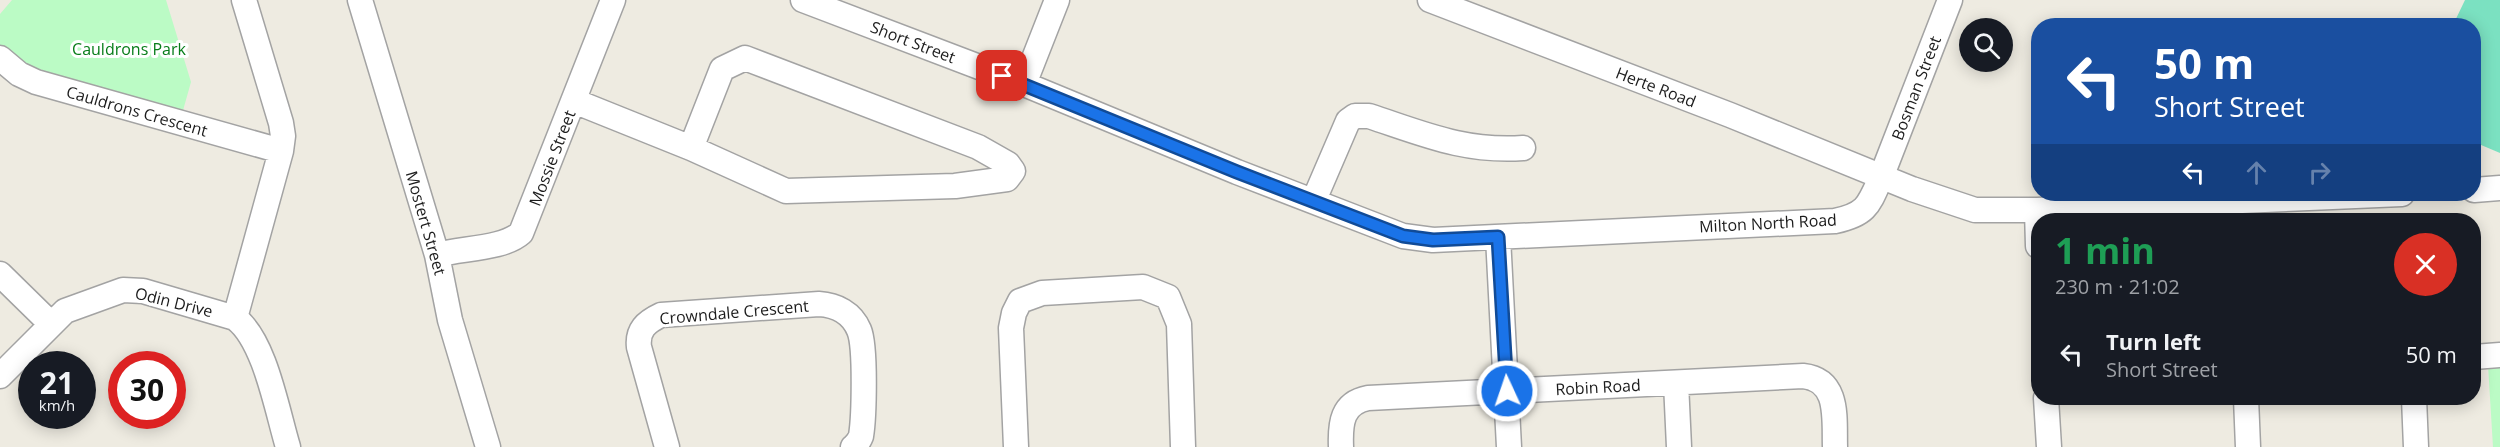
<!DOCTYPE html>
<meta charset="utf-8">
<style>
body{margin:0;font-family:"Open Sans",sans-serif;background:#20242c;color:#f1f3f6;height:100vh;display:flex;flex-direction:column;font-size:22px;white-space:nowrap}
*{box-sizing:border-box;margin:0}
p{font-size:20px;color:#9ea1a6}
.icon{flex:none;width:33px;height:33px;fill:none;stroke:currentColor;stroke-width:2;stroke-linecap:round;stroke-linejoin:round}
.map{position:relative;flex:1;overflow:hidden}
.sheet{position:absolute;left:2031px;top:213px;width:450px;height:192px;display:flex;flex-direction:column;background:#171b24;border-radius:24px;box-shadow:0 3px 15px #0003}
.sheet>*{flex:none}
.top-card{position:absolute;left:2031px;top:18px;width:450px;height:183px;border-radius:24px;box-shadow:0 3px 15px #0003;background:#1a4fa0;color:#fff;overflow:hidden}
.fabs{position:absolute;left:1959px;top:18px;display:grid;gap:12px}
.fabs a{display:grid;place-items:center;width:54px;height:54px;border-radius:50%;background:#171b24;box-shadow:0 3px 15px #0003;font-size:30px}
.speed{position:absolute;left:18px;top:351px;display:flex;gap:12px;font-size:30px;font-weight:700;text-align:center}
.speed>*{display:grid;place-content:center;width:78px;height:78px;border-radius:50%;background:#171b24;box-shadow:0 3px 15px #0003;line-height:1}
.speed small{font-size:15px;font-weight:400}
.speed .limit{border:9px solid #d22;background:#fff;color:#111}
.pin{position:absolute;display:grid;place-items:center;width:51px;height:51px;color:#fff;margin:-26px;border-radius:12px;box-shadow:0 3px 9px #0006}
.me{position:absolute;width:66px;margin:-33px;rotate:357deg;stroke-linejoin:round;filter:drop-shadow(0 0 4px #0008)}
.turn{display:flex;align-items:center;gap:21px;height:126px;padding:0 24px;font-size:27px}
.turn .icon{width:78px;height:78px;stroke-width:2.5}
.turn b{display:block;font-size:42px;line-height:51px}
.lanes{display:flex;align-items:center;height:57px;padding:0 24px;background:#0003;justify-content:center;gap:30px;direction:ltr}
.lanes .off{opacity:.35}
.round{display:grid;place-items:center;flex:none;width:63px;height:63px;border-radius:32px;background:#20242c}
.headline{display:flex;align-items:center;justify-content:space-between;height:102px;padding:0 24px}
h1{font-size:36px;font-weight:700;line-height:45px;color:#1e9e55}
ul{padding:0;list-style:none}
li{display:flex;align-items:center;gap:18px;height:78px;padding:0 24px}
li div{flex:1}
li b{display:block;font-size:22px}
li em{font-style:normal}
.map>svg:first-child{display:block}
.park{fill:#bbfbc5}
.pitch{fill:#7be1c1}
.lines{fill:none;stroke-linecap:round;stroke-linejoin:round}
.street-casing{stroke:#a3a3a3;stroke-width:27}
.street{stroke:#fff;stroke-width:24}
.route-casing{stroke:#114b97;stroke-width:15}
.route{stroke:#1a73e8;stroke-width:10}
.labels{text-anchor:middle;stroke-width:6;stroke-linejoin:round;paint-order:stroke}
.street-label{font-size:16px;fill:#1c1c1c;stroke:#fff}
.park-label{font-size:16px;fill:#077d19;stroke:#fff}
</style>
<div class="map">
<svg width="2500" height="447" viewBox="0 0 2500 447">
<rect width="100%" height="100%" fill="#eeebe1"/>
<path class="park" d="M12,0H166L191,82L182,114L23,66L0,45V14Z
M2500,364V447H2493L2488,365Z"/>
<path class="pitch" d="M2465,0H2500V153L2474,142V26L2453,25Z"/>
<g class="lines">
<g class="street-casing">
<path id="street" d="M360,0L437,255L450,320L488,447
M803,0L1024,84L1237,172L1403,236L1433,240L1835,221C1868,214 1869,204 1882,175L1950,0
M1430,0L1730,115L1912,189L1975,210H2037L2402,194
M0,58L19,74L36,82L281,151L283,136L281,123L244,0
M1024,84L1057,0
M574,101L691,148L722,69L745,58L978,147L1008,164L1013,171L1007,179L955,186L786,191L691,148
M2474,190L2500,188
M1314,200L1348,121L1355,116H1369C1424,134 1464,152 1523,148
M2037,210L2038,246
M1498,237L1509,447
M437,255C462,248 503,249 521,233L613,0
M0,274L50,323
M235,318L281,151
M2474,357L2500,355
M0,376L65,311L123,290L143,291L235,318C265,340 277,411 288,447
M1676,383L1679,447
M2046,398L2049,447
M2246,398L2248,447
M2414,398L2416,447
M667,447L639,347C637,330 646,322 661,315L819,304C836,305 852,313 859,330C866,346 864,418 861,436C859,441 857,444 853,447
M1016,447L1011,328L1014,313L1020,301L1042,293L1143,287L1168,297L1179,324L1183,447
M1341,447C1340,423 1342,403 1368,398L1803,376C1840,380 1834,419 1835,447"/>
</g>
<use href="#street" class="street"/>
</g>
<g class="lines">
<g class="route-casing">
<path id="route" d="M1002,76L1237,172L1403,236L1433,240L1498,237L1507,391"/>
</g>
<use href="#route" class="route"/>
</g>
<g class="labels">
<g class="street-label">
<text transform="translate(913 42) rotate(21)" y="6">Short Street</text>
<text transform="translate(1656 87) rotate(21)" y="6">Herte Road</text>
<text transform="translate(1916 88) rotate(-69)" y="6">Bosman Street</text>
<text transform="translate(137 111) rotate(16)" y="6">Cauldrons Crescent</text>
<text transform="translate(552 158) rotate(-69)" y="6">Mossie Street</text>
<text transform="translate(426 223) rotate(74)" y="6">Mostert Street</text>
<text transform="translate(1768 223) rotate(-3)" y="6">Milton North Road</text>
<text transform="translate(174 302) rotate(14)" y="6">Odin Drive</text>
<text transform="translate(734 312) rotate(-5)" y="6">Crowndale Crescent</text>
<text transform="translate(1598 387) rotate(-3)" y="6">Robin Road</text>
</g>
<g class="park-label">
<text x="129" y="55">Cauldrons Park</text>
</g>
</g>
</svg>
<div class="fabs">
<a><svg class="icon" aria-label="search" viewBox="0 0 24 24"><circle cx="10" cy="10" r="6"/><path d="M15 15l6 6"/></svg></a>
</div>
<div class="speed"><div>21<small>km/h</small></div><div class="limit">30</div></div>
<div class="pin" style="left:1002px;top:76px;background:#d93025"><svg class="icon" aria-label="arrive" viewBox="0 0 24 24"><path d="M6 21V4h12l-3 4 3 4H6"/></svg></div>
<svg class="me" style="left:1507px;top:391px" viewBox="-20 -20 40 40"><circle r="17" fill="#1a73e8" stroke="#fff" stroke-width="3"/><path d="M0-11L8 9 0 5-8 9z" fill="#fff"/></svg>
<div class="top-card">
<div class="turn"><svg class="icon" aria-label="left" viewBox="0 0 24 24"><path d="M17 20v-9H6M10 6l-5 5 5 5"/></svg><div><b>50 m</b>Short Street</div></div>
<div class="lanes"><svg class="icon" aria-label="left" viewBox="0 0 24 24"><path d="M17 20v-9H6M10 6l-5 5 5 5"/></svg><svg class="icon off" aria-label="ahead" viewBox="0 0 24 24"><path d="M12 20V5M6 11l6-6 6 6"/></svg><svg class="icon off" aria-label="right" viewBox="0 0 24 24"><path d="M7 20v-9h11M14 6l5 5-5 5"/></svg></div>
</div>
<section class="sheet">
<div class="headline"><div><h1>1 min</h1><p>230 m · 21:02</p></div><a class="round" style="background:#d93025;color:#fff"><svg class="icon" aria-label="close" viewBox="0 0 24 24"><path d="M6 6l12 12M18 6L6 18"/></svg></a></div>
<ul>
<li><svg class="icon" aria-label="left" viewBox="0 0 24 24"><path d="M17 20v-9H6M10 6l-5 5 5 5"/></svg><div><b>Turn left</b><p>Short Street</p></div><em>50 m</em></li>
</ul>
</section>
</div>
